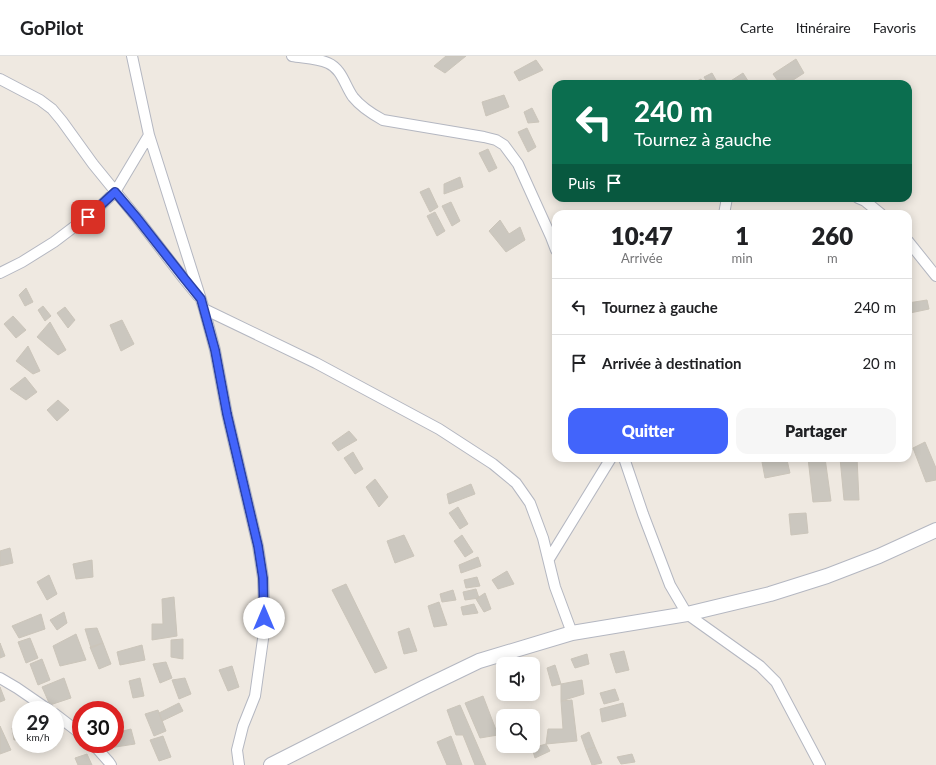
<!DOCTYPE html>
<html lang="fr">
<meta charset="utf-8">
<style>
body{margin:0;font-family:Lato,sans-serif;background:#f6f6f6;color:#202124;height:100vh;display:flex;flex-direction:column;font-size:15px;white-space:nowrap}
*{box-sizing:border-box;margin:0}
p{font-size:13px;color:#757577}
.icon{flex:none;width:22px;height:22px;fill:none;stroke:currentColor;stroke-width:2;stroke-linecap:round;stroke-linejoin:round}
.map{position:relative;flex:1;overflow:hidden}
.details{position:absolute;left:552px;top:154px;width:360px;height:252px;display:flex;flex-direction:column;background:#fff;border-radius:12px;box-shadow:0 2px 10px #0003}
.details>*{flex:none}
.top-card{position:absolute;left:552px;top:24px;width:360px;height:122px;border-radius:12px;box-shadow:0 2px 10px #0003;background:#0b6e4f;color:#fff;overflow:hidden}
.fabs{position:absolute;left:496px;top:601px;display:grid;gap:8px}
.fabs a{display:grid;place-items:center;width:44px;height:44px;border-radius:8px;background:#fff;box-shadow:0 2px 10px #0003;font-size:20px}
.speed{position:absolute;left:12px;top:645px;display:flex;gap:8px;font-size:20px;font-weight:700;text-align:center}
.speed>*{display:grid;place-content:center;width:52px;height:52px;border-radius:50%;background:#fff;box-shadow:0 2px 10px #0003;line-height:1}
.speed small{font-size:10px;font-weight:400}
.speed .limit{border:6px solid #d22;background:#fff;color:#111}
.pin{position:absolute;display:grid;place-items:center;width:34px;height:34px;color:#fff;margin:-17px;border-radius:8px;box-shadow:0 2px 6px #0006}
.me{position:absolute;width:44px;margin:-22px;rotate:0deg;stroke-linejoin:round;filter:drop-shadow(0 0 3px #0008)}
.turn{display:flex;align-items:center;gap:14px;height:84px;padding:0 16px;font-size:18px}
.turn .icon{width:52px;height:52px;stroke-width:2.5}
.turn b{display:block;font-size:28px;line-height:34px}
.then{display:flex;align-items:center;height:38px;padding:0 16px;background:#0003;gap:8px;font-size:15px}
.eta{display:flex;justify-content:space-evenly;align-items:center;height:68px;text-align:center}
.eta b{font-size:24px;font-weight:800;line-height:28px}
.button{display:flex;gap:8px;margin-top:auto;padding:8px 16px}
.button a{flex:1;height:46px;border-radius:12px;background:#4264fb;color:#fff;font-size:16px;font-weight:800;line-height:46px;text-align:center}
.button a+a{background:#f6f6f6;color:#202124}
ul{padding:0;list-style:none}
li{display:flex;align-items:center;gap:12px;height:56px;padding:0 16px;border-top:1px solid #e0e0e0}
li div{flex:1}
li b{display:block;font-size:15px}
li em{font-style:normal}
header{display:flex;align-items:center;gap:24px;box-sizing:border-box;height:56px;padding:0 20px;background:#fff;border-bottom:1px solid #e0e0e0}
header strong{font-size:19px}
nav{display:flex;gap:22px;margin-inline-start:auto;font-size:14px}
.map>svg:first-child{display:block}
.building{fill:#cbc7bf;stroke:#cbc5ba}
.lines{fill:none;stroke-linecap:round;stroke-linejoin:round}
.street-casing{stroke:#b4b7c1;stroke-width:12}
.secondary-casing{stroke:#b4b7c1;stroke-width:16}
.street{stroke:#fff;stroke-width:10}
.secondary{stroke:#fff;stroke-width:14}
.route-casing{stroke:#2b41a3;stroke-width:10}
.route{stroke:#4264fb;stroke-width:7}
</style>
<header>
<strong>GoPilot</strong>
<nav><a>Carte</a><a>Itinéraire</a><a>Favoris</a></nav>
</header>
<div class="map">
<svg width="936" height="709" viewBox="0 0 936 709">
<rect width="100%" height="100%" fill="#efe9e1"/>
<path class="building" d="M446,0H466L445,17L434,10Z
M796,3L804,17L787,28H780L773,18Z
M536,4L543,14L519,25L514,16Z
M712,17L716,24L708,28L704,21Z
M743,17L750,28H726Z
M701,23L704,28H691Z
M504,39L509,51L486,60L482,46Z
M532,52L539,66L528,67L524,56Z
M527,72L536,91L528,96L518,76Z
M488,93L497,112L489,116L479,97Z
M460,121L463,131L444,138V128Z
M429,132L438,151L430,156L420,136Z
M451,146L460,165L452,170L442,150Z
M435,156L445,175L437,180L427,160Z
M500,164L509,178L520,171L525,184L506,196L489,175Z
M26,232L33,246L25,250L19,239Z
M927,244L929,253L910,257L908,247Z
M43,250L51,260L45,265L38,254Z
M65,251L75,264L68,272L57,257Z
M13,260L26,274L16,282L4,268Z
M122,264L134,288L121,295L110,269Z
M50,266L66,294L58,299L37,281Z
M28,290L40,315L33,318L16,305Z
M25,321L37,336L26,344L10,333Z
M58,344L69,354L57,365L47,354Z
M349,375L357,384L338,395L332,387Z
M925,386L936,412V424L926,426L913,392Z
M353,396L363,413L355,418L344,402Z
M808,402H825L831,445L813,446Z
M840,402H857L859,444H844Z
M787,404L790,417L765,422L762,406Z
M375,423L388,441L379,451L366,431Z
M471,428L475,438L449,448L447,438Z
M458,451L468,468L460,473L449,457Z
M806,457L808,477L791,479L789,458Z
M404,479L414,500L395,507L387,485Z
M462,479L473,496L465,501L454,485Z
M10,492L13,507L0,510V495Z
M478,501L481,510L461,517L459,509Z
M92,504L93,521L76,523L73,508Z
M507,515L514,528L498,533L492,524Z
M49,519L57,538L47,544L37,526Z
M477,521L480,530L466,532L464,524Z
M346,528L387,612L375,617L332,534Z
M476,533L479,542L465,544L463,536Z
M453,534L456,544L442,546L440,538Z
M485,537L491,553L484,556L476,543Z
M174,541L177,580L152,584V568H163L162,543Z
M439,546L447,569L434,571L428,550Z
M474,548L478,557L463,559L461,551Z
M64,556L67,567L57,574L50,564Z
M41,558L45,573L19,582L12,570Z
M97,572L103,587L91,592L85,573Z
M409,572L417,595L404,598L398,576Z
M76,578L86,604L60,610L53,590Z
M30,582L38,602L26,607L18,586Z
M183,583V603L171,601V584Z
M0,587L5,600L0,602Z
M103,587L111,608L99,613L90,591Z
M142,589L145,604L120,609L117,596Z
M624,595L629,614L616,617L610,598Z
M587,598L589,608L575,612L571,603Z
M42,603L50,624L38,629L30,608Z
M166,606L172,622L160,627L153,608Z
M555,609L561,628L552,630L547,612Z
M232,610L239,631L228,635L219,614Z
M64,622L71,642L50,649L42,631Z
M140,622L144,640L133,642L129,625Z
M185,622L191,638L179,643L172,624Z
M582,624L584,638L561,645V628Z
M0,631L5,644L0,646Z
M615,633L619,644L604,648L600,637Z
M483,640L498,679L480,682L465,647Z
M572,644L577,685L546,688L548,673H563L561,645Z
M179,647L183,655L162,665L159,657Z
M623,647L626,660L602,666L600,653Z
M460,649L486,709H475L463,679H456L447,654Z
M158,654L166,675L154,680L145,658Z
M21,669V683L14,684L12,672Z
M0,670L11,694L0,698Z
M131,673L135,688L109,692L108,688H115V677Z
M589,676L595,691L586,694L581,680Z
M163,680L171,701L159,705L150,684Z
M451,680L462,709H447L437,686Z
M546,688L550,695L535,702L532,692Z
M595,691L602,707L592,709L586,694Z
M87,698L92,709H78L75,702Z
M632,698L635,706L621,708L617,701Z"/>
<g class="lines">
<g class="street-casing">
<path id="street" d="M132,0L149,79L204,253L215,294L227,358L258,490L263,522L264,551L263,583L255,640L243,670L237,694L239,709
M292,0C303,2 317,2 328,7C342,13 345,30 353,41C361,51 372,58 383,64L484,81L496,84L504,89L518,108L551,181L556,194
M0,23L40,44L52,53L62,65L93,108L137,162L184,223L198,240
M858,142L865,145L881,158
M724,158L727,142
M908,185L936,220
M0,217L22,206L54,186L95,155L115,136L149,79
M204,253L316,307L439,373L493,408L516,427L530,447L543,482L555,531L572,577
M624,402L643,458L670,529L687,558L760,610L776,626L820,709
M549,503L611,402
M0,622L17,632L49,654
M55,658L81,678
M93,688L109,706L111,709"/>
</g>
<g class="secondary-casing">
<path id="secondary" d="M271,709L423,632L479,605L572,577L687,558L770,538L827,520L879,500L936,474"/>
</g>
<use href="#street" class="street"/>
<use href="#secondary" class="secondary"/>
</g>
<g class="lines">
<g class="route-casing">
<path id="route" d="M88,161L115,136L137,162L184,222L201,243L215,294L227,358L258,490L263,522L264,562"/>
</g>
<use href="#route" class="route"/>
</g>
</svg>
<div class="fabs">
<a><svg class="icon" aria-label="sound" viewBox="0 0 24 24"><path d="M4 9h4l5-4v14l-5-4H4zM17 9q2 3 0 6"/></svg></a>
<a><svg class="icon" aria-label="search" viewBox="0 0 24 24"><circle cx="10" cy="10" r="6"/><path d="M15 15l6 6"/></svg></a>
</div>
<div class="speed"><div>29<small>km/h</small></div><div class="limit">30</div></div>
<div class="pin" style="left:88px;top:161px;background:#d93025"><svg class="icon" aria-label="arrive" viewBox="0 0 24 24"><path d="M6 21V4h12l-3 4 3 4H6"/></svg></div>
<svg class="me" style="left:264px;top:562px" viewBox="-20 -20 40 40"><circle r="19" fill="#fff"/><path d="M0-13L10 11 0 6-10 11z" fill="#4264fb"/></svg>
<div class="top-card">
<div class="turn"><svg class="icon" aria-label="left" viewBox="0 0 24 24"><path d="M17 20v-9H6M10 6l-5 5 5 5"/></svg><div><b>240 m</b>Tournez à gauche</div></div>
<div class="then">Puis<svg class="icon" aria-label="arrive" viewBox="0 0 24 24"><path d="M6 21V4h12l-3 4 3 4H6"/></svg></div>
</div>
<section class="details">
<div class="eta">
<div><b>10:47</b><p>Arrivée</p></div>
<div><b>1</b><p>min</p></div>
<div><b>260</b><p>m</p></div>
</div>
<ul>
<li><svg class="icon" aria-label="left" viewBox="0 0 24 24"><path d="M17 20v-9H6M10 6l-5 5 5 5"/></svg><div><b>Tournez à gauche</b></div><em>240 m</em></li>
<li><svg class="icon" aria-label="arrive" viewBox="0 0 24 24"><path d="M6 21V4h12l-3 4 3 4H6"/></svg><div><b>Arrivée à destination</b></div><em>20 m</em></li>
</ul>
<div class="button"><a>Quitter</a><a>Partager</a></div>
</section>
</div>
